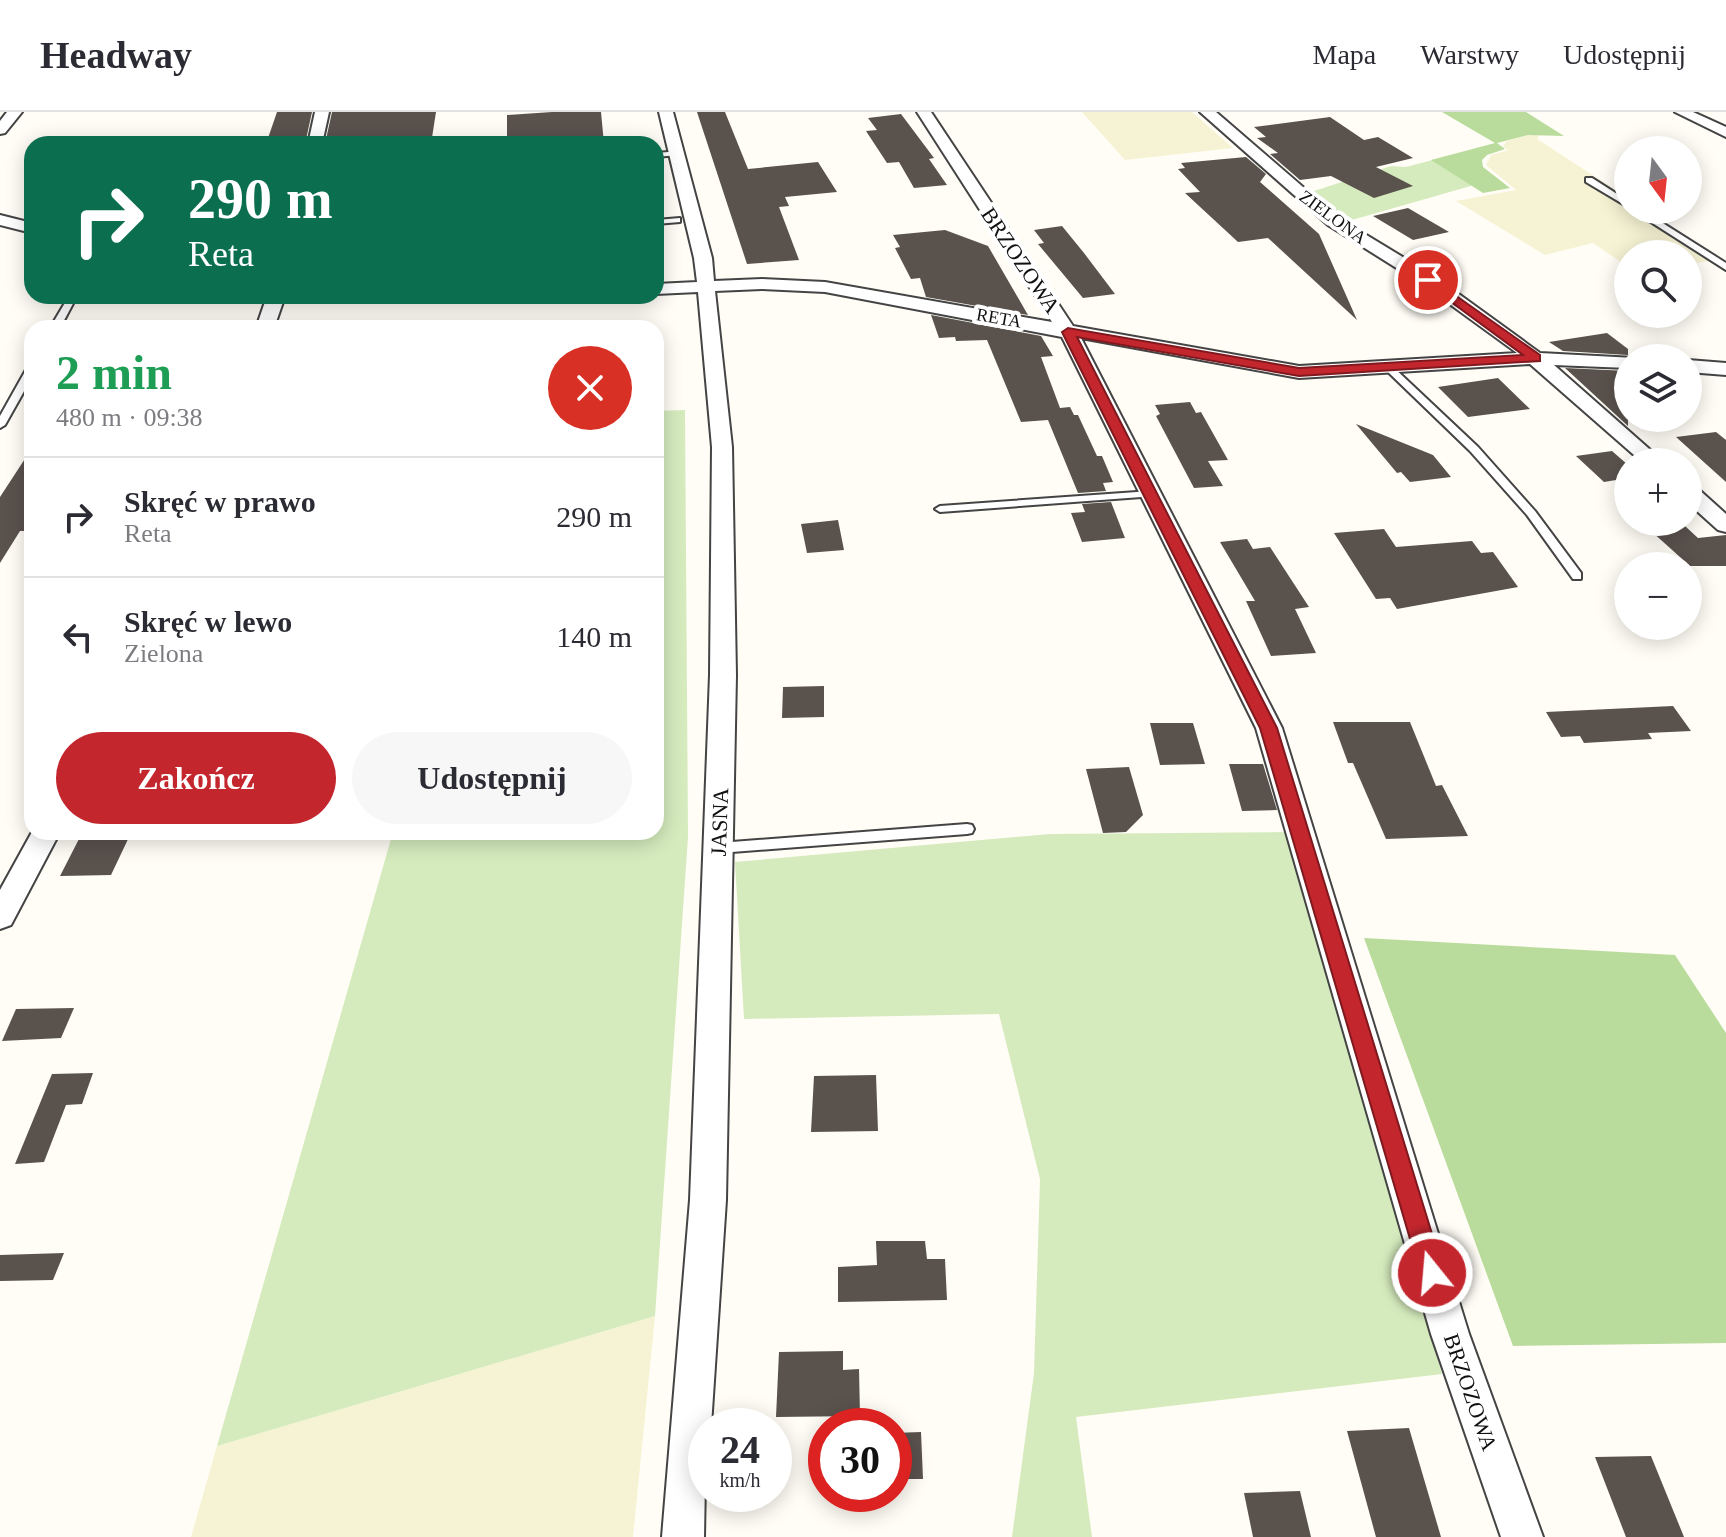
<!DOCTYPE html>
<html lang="pl">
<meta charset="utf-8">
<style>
body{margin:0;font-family:"Times New Roman",serif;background:#f7f7f7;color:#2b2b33;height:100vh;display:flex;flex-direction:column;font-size:30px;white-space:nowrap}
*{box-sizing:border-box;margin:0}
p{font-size:26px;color:#7c7c81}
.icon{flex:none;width:44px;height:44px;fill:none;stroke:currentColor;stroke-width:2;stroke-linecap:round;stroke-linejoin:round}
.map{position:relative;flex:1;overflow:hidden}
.details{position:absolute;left:24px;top:208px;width:640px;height:520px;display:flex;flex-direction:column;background:#fff;border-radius:24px;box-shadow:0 4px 20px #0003}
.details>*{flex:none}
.guide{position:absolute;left:24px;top:24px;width:640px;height:168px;border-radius:24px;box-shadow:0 4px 20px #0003;background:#0b6e4f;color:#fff;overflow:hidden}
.needle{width:52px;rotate:165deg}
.controls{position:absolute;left:1614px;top:24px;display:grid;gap:16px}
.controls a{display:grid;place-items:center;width:88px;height:88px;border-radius:50%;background:#fff;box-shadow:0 4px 20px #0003;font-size:40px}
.speed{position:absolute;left:688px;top:1296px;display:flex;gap:16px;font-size:40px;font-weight:700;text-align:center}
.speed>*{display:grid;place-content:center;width:104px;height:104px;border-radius:50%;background:#fff;box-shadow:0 4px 20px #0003;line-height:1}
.speed small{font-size:20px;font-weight:400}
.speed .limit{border:12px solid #d22;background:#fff;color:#111}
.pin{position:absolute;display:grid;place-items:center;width:68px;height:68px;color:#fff;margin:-34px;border:4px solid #fff;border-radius:50%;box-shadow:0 2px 8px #0007}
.me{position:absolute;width:88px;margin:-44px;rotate:343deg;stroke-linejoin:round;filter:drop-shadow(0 0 6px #0008)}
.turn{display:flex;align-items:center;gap:28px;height:168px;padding:0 32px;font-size:36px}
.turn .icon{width:104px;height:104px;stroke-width:2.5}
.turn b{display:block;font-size:56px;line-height:68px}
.round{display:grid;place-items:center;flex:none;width:84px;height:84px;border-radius:42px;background:#f7f7f7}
.headline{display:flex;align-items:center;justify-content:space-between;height:136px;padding:0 32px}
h1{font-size:48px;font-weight:700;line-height:60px;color:#1e9e55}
.cta{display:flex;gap:16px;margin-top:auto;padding:16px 32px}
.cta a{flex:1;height:92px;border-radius:48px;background:#c4262e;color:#fff;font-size:32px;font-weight:700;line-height:92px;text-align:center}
.cta a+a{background:#f7f7f7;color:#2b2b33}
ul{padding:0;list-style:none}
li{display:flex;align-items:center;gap:24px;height:120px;padding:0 32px;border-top:2px solid #e1e1e2}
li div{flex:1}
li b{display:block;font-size:30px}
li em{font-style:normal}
header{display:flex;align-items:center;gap:48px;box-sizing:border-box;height:112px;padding:0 40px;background:#fff;border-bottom:2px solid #e1e1e2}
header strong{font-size:38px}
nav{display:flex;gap:44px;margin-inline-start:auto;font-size:28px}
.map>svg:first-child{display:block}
.farmland{fill:#f6f3d4}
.green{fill:#d5ebbd}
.forest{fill:#b9dc9c}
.building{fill:#5a524d}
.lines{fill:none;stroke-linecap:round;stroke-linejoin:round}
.lane-casing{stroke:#444;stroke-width:4}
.street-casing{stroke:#444;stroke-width:4}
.lane{fill:#fff;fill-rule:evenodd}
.street{fill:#fff;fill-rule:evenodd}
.route{fill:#c4262e;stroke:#7f191e;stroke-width:2}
.labels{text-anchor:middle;stroke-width:8;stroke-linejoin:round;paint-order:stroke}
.far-street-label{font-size:18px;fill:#111;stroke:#fff}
.street-label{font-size:22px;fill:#111;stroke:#fff}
</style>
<header>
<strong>Headway</strong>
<nav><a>Mapa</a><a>Warstwy</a><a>Udostępnij</a></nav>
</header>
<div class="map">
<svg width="1726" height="1425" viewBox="0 0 1726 1425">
<rect width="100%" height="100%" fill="#fffdf5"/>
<path class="farmland" d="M1082,0H1192L1233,36L1125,48Z
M1528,23H1540L1537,27L1628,86V98H1646L1715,148L1688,152V142H1628V155L1593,131L1545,143L1456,89L1516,78L1486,53L1491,43L1508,38L1503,34L1507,29Z
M655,1204L633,1425H191L217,1334Z"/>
<path class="green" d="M1444,45L1488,69L1345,110L1314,79L1391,54L1406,55Z
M685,298L688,725L655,1204L217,1334L393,720H656V299Z
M1289,720L1442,1262L1076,1305L1092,1425H1012L1034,1261L1040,1067L999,902L744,907L735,750L1050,722Z"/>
<path class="forest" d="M1442,0H1526L1564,24L1528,23L1497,31L1505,37L1487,43L1482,48L1483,55L1510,76L1483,81L1431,48L1495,31Z
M1364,826L1675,843L1726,921V1231L1513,1234Z"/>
<path class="building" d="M277,0H312L305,32H266Z
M332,0H436L431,32H325Z
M552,0H601L604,32H507V3Z
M697,0H725L748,57L818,50L837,80L785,85L789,94L779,95L799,148L747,152Z
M901,2L934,46L929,47L947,73L914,76L899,50L887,51L866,19L877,18L868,6Z
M1330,5L1364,28L1378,25L1413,46L1376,55L1413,74L1374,86L1331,64L1300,68L1270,42L1278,41L1257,26L1266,25L1254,15Z
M1246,45L1266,62L1260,70L1319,122L1357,208L1268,126L1238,130L1185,81L1200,80L1178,57L1185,56L1181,51Z
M1408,96L1449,120L1413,128L1373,104Z
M1062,114L1084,141L1115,182L1083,186L1038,132L1044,131L1034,118Z
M945,118L988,134L1028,203L926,185L920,166L911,167L895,136L900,135L893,123Z
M931,203L1041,224L1053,244L1041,245L1060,296L1070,295L1074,303H1078L1097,344H1102L1113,370L1103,371L1106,379L1078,381L1048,308L1021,310L987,228L956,229L955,225L939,226Z
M1607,221L1628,237V243L1563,239L1549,230Z
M1565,256L1628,259V314Z
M1498,266L1530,297L1468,305L1438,275Z
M1190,290L1196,301L1201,300L1228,348L1208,349L1223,374L1194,376L1156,304L1160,302L1155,293Z
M1356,312L1433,343L1451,365L1410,370L1401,360L1397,361Z
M1716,320L1726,328V370L1676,325Z
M32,336V407L25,419H20L0,451V385Z
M1612,339L1628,353V366L1604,370L1576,344Z
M1111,390L1125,426L1082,430L1071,401L1085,400L1082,392Z
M838,408L844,438L807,441L801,412Z
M1685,414L1698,426L1726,423V454H1690L1651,419Z
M1384,417L1396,435L1472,429L1481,441L1493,440L1518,475L1397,497L1390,486L1376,487L1334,421Z
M1247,427L1253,437L1270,435L1309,495L1295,497L1316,541L1271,544L1246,489H1255L1220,430Z
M824,574V605L782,606L783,575Z
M1673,594L1691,619L1648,621L1652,627L1584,631L1580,624L1561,625L1546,600Z
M1333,610H1410L1436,674L1442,673L1468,724L1386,727L1353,651H1348Z
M1150,611H1193L1205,652L1160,653Z
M1229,652H1263L1277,698L1242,699Z
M1129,655L1143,703L1126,720L1103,721L1086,657Z
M130,723L111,763L60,764L80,725Z
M74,896L61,926L2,929L16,897Z
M93,961L82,992L66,993L44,1050L15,1052L52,962Z
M876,963L878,1019L811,1020L814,964Z
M876,1129H925L927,1147H945L947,1188L838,1190V1155L877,1153Z
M64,1141L53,1168L0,1169V1143Z
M843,1239V1258L859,1257L860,1304L776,1305L779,1240Z
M1409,1316L1441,1425H1376L1347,1319Z
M921,1320L923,1367H894V1321Z
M1651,1344L1684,1425H1626L1595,1345Z
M1300,1379L1311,1425H1253L1244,1381Z"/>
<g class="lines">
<g class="lane-casing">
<path id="lane" d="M681,39V43H678L656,45V41Z
M1586,66H1592L1628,89V95L1586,70Z
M1632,98H1642L1726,151V158Z
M680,106V110L656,112V108Z
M69,184H77L60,216H50Z
M32,253V265L5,313L0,316V304L27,256Z
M1386,254H1392L1478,335L1535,399L1581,461V467H1573L1527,403L1470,339L1386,258Z
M1151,379L1156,382L1155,384L940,400L935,397L940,394Z
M967,712L972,713L974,717L972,721L967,722L719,741L714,740L712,736L714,732L719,731Z"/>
</g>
<g class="street-casing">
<path id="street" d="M7,0H22L5,21L0,22V9Z
M315,0H329L322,32H308Z
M659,0H673L712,146L714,169L762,167L825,170L1052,210L917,0H931L1073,214L1299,254L1517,241L1422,172L1328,113L1200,0H1216L1340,107L1434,164L1540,241L1635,246H1628V256L1554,253L1664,350H1642L1530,252L1299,266L1081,226L1282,616L1469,1222L1543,1425H1501L1431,1222L1256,616L1062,225L825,180L762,177L715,179L732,335L736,563L726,1088L711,1314H706L704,1425H662L690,1088L710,563L712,335L698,180L656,182V172L697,170L694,146Z
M1675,0H1693L1726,15V25Z
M0,103L32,111V121L0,113Z
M267,184H285L274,216H256Z
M1688,248L1726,251V263L1688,260Z
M1688,374L1696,375L1726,402V420L1718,418L1688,391Z
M32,720H60L11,813L0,817V778Z"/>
</g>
<use href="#lane" class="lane"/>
<use href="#street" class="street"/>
</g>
<path class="route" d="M1428,164L1540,243V249L1299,264L1077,225L1277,616L1444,1161L1441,1170L1432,1173L1424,1170L1420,1161L1260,616L1062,220L1068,216L1299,256L1523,243L1424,170L1422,168Z"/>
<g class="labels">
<g class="far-street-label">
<text transform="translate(1333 105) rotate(36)" y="6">ZIELONA</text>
<text transform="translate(999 206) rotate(10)" y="6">RETA</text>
</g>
<g class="street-label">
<text transform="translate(1021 148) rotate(56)" y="8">BRZOZOWA</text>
<text transform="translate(719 710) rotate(-88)" y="8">JASNA</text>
<text transform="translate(1471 1280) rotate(71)" y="8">BRZOZOWA</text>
</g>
</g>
</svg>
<div class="controls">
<a><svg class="needle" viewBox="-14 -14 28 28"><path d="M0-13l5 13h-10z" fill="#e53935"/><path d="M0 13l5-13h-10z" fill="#7c7c81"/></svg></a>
<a><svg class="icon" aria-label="search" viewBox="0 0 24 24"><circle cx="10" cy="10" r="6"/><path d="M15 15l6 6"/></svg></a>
<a><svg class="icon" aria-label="layers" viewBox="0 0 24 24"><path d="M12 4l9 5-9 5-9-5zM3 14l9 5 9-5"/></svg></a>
<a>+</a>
<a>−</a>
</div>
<div class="speed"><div>24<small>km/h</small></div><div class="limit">30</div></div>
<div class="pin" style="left:1428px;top:168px;background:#d93025"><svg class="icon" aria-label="arrive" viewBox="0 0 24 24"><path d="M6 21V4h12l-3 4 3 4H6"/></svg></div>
<svg class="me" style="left:1432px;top:1161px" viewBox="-20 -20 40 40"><circle r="17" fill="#c4262e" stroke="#fff" stroke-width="3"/><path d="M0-11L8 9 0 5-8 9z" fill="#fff"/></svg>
<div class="guide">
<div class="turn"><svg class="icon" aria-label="right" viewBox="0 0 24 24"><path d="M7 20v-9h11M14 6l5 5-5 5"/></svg><div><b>290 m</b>Reta</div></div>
</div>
<section class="details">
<div class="headline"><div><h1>2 min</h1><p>480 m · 09:38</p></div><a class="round" style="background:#d93025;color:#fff"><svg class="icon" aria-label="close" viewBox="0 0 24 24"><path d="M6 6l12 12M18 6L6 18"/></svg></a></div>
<ul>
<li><svg class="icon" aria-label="right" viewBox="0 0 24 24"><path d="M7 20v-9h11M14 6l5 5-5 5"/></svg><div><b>Skręć w prawo</b><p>Reta</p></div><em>290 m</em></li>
<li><svg class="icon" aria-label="left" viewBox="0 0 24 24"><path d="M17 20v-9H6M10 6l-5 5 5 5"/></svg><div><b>Skręć w lewo</b><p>Zielona</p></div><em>140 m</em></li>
</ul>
<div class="cta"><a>Zakończ</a><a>Udostępnij</a></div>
</section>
</div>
